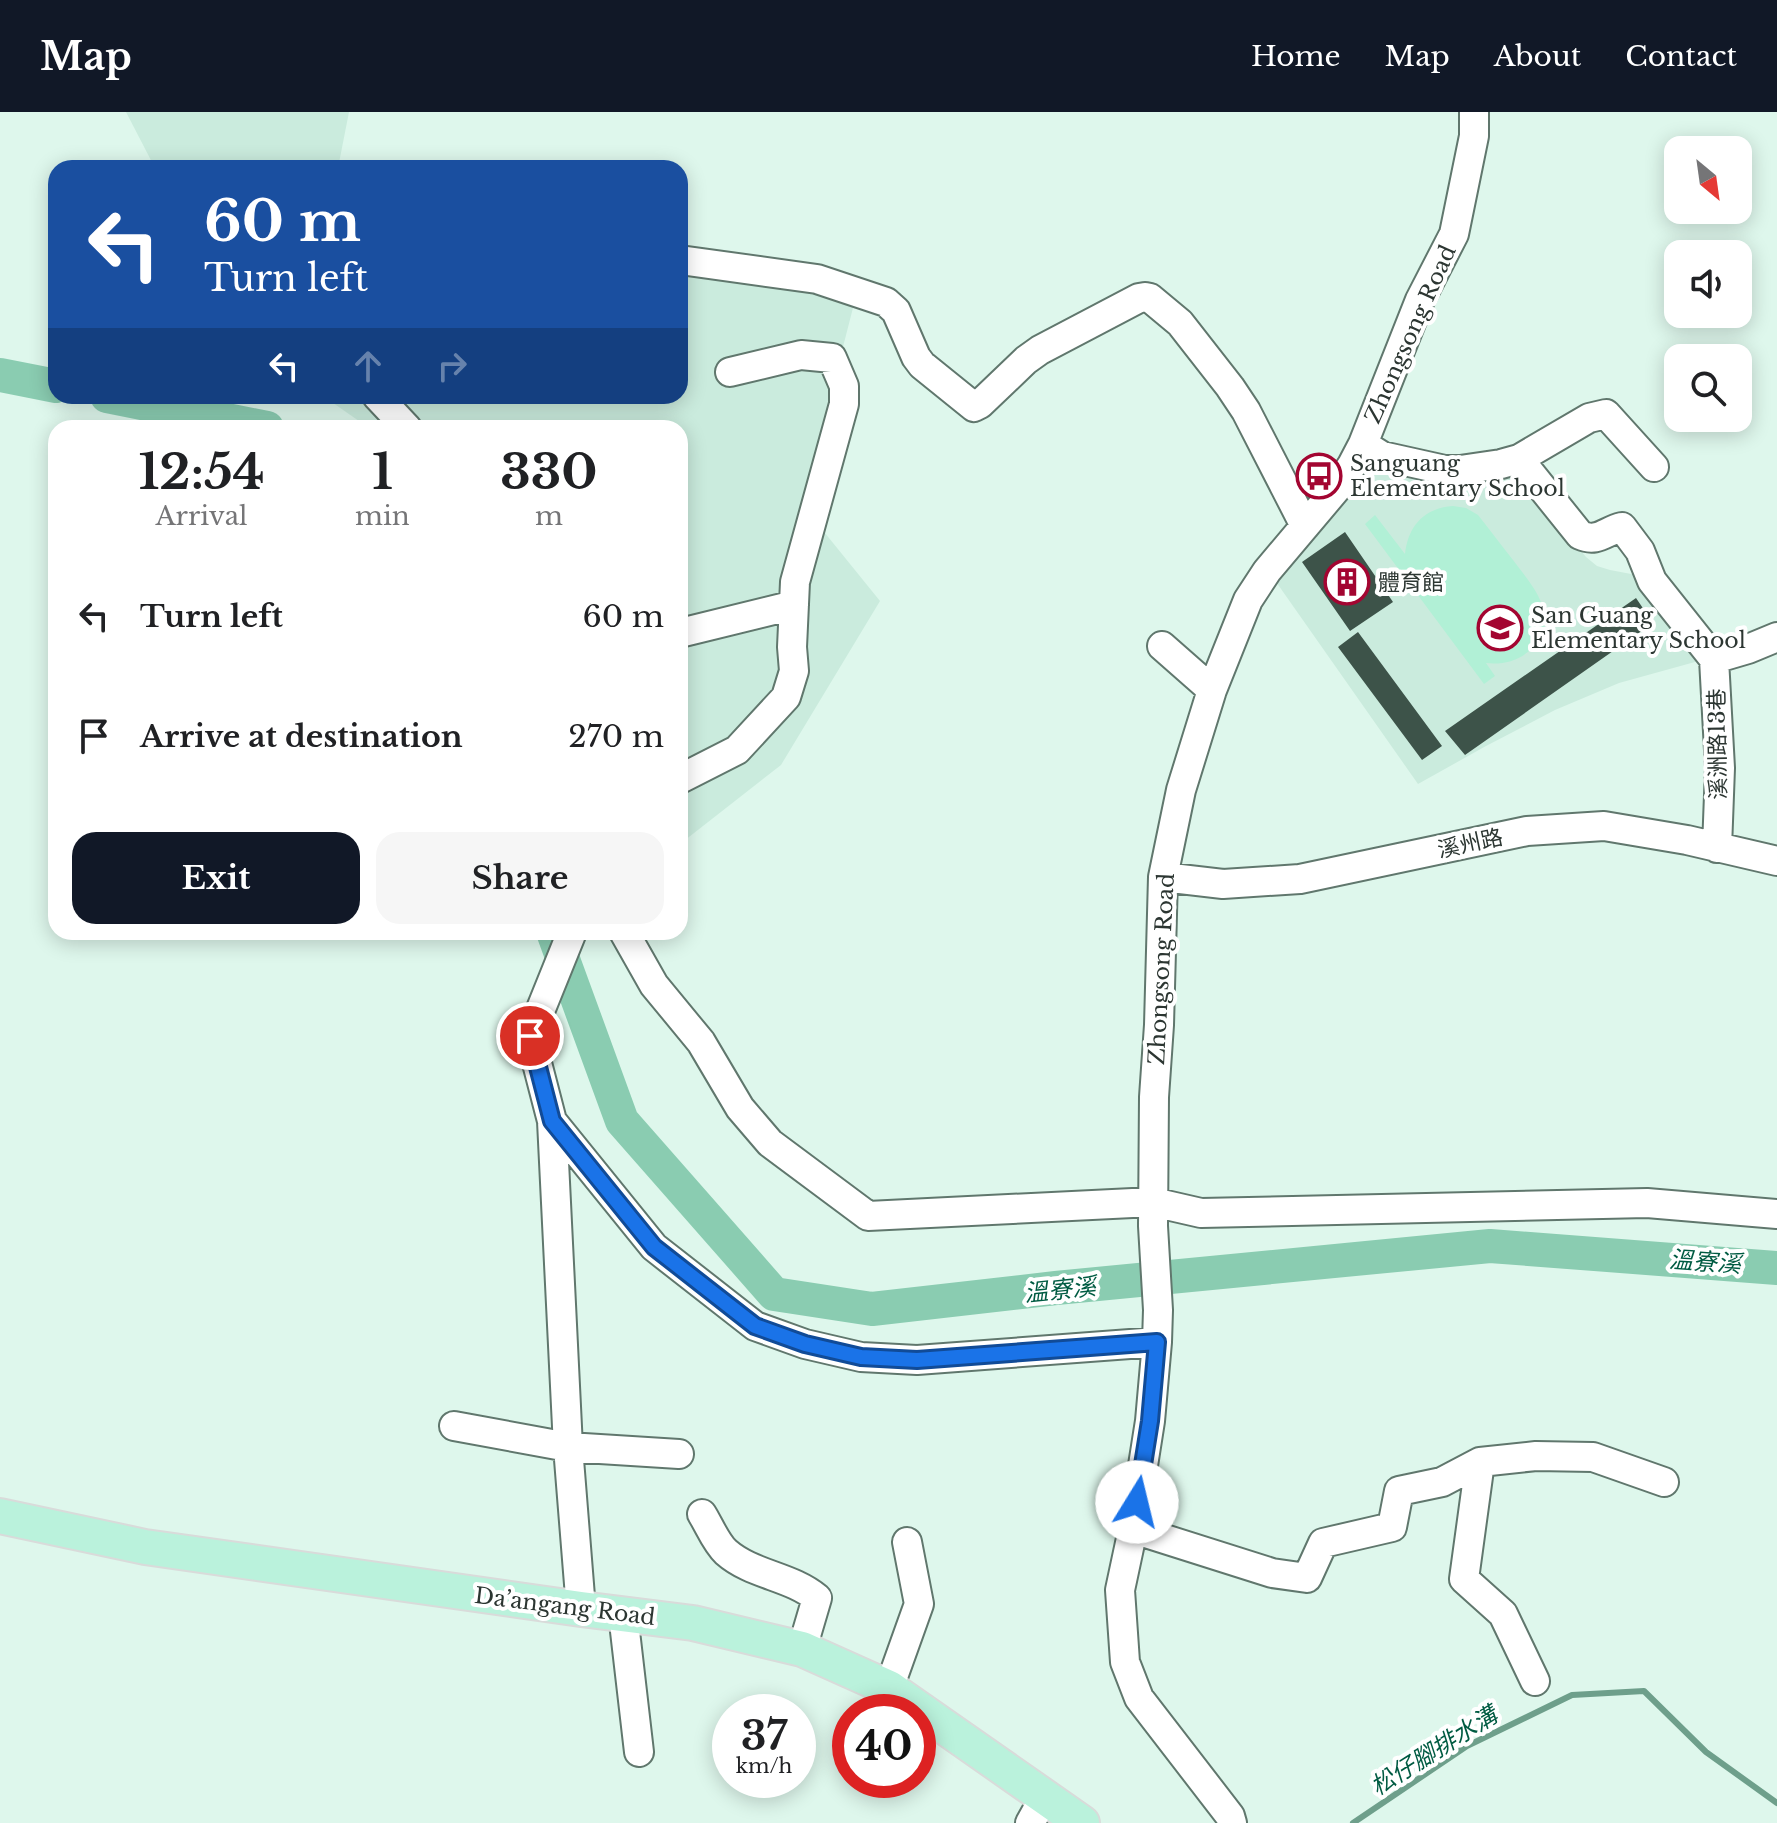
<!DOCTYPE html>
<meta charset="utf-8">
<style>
body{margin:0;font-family:"Libre Baskerville","Noto Sans TC",serif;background:#f6f6f6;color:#202124;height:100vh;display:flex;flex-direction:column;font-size:30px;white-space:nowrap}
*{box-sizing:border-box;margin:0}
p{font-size:26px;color:#757577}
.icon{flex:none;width:44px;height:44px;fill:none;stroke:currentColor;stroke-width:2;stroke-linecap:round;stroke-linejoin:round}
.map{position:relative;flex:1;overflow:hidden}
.panel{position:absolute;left:48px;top:308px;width:640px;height:520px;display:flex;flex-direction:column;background:#fff;border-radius:24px;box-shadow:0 4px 20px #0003}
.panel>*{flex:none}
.banner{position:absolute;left:48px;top:48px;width:640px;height:244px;border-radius:24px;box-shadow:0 4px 20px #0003;background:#1a4fa0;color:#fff;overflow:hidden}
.needle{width:52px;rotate:151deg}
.buttons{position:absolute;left:1664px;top:24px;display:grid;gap:16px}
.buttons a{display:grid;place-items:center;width:88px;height:88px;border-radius:16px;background:#fff;box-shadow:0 4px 20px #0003;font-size:40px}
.speed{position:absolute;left:712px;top:1582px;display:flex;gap:16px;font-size:40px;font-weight:700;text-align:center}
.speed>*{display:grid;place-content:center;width:104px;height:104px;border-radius:50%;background:#fff;box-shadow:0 4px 20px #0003;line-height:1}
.speed small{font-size:20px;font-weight:400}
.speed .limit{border:12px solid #d22;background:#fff;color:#111}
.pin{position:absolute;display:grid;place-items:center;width:68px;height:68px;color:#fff;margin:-34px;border:4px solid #fff;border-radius:50%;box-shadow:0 2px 8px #0007}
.me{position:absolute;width:88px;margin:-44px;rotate:9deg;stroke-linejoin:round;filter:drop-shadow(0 0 6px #0008)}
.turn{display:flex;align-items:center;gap:28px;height:168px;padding:0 24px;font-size:36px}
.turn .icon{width:104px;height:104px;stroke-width:2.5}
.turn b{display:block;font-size:56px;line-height:68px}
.lanes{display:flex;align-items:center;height:76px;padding:0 24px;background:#0003;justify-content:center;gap:40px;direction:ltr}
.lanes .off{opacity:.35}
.eta{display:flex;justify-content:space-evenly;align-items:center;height:136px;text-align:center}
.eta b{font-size:48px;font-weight:800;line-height:56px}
.primary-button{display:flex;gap:16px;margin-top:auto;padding:16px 24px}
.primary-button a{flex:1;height:92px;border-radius:24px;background:#111827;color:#fff;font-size:32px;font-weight:800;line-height:92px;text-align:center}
.primary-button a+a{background:#f6f6f6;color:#202124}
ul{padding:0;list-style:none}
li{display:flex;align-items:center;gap:24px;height:120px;padding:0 24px}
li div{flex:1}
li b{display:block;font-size:30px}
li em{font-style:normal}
header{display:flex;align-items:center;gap:48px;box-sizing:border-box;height:112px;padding:0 40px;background:#111827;color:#fff}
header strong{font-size:38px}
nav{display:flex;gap:44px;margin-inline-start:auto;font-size:28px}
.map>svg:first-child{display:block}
.built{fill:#caebdd}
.green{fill:#b1f0d6}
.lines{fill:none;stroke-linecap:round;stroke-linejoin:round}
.stream{stroke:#6e9f8b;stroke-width:6}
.river{stroke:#8accb1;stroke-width:34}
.building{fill:#3d5349}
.minor-casing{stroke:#60776d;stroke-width:32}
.major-casing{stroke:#d9dbda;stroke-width:38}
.minor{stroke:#fff;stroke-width:28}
.major{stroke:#baf2dc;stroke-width:34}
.route-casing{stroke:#114b97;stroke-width:20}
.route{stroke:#1a73e8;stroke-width:14}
.labels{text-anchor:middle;stroke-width:8;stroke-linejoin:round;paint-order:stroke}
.street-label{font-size:22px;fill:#2c3632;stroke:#fff}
.poi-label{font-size:22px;fill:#2c3632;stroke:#fff;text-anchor:start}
.water-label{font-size:24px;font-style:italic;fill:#005b42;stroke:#fff}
</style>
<header>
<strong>Map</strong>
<nav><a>Home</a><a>Map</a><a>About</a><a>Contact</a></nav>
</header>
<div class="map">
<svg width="1777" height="1711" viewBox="0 0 1777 1711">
<rect width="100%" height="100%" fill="#def7ec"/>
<path class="built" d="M126,0H349L338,56H155Z
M680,153L817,172L854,192L808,371L812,405L880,489L781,653L680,732V316H369L323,284H680Z
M1365,328L1392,346L1512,357L1586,445L1597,454L1610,458L1647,465L1713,545L1619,571L1555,598L1486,634L1418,672L1267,457Z"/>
<path class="green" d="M1453,394L1466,396L1478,403C1490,418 1501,433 1513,448C1533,475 1561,503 1532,536C1520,549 1502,553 1486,551L1495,564L1484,572L1365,412L1375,403L1405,442C1408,414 1424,396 1453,394Z"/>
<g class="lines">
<path class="stream" d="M1353,1711L1467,1634L1572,1583L1644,1579L1706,1640L1777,1691"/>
<path class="river" d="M0,263L56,274
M107,284L267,316
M553,820L622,1009L774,1182L872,1197L1056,1176L1490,1134L1777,1156"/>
</g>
<path class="building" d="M1345,420L1393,490L1350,519L1302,450Z
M1636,486L1653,511L1465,643L1445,619Z
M1358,520L1442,634L1422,648L1338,535Z"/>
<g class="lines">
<g class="minor-casing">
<path id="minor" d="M680,148L817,167L886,190L896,199L916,245L922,253L974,295L980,292L1026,248L1040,238L1139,186L1145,185L1150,186L1180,211L1230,275L1246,299L1305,414
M377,284L407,316
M1363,332L1382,344L1445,358H1460L1501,352L1519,347L1580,423C1598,431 1605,419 1622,415L1640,439L1652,469L1714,547
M1519,347L1589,306L1606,302L1654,355
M680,521L794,493
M1162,534L1212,578
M1714,547L1720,656L1717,736
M1714,547L1748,537L1777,525
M680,667L737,638L786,585L794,559L792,535L795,470L844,292V274L832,246L801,243L730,260
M1163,765L1223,772L1300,767L1527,719L1604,714L1687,728L1777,749
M572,820L530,924L552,1009L568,1335L581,1497
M624,820L654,873L701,930L740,996L770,1031L868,1104L1153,1090L1201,1101L1647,1091L1777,1102
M552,1009L654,1135L755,1214L805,1232L861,1245L917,1248L1157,1230
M454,1314L568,1335L679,1342
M1480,1350L1464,1467L1503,1502L1535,1569
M702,1402C709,1413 716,1431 726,1440C752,1463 791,1464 817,1486L802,1537
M1133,1417L1272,1461L1307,1466L1323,1431L1392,1415L1399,1379L1442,1370L1480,1350L1536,1344L1593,1345L1664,1370
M623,1502L639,1640
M889,1576L919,1492L907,1430
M1030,1711L1044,1686
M1232,1711L1230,1704L1139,1586L1125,1550L1120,1478L1133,1417L1150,1309L1157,1230L1158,1198L1153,1114L1154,985L1159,913L1163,765L1181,678L1212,578L1248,488L1267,459L1337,376L1352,353L1363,332L1420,188L1454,122L1474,24V0"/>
</g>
<g class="major-casing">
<path id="major" d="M0,1404L145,1435L581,1497L693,1511L802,1537L889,1576L1082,1711"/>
</g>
<use href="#minor" class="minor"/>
<use href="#major" class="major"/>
</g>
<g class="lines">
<g class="route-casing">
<path id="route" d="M530,924L552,1009L654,1135L755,1214L805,1232L861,1245L917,1248L1157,1230L1150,1309L1137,1390"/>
</g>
<use href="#route" class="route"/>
</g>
<defs>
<g id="bus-ring" transform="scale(2.3)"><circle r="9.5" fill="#fff" stroke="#a30531" stroke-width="1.5"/><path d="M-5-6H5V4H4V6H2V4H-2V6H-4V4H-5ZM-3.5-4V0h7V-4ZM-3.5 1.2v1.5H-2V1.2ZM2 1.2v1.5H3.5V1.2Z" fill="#a30531"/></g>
<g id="building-ring" transform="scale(2.3)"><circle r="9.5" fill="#fff" stroke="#a30531" stroke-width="1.5"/><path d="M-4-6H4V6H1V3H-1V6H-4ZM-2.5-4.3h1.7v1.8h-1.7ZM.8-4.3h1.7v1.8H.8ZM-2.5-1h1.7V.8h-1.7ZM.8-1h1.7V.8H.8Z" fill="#a30531"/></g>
<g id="school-ring" transform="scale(2.3)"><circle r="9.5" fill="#fff" stroke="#a30531" stroke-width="1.5"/><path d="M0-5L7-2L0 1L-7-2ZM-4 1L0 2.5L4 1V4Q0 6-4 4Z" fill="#a30531"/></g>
</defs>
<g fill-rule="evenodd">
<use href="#bus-ring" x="1319" y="364"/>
<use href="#building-ring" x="1347" y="470"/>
<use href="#school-ring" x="1500" y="516"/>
</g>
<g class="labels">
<g class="street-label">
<text transform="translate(1410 222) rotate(-66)" y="8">Zhongsong Road</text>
<text transform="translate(1717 632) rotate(-91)" y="8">溪洲路13巷</text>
<text transform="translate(1470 731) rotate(-12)" y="8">溪州路</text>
<text transform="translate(1161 857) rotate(-87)" y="8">Zhongsong Road</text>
<text transform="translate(565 1494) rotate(7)" y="8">Da’angang Road</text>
</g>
<g class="poi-label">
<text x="1350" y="359">Sanguang<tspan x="1350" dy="25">Elementary School</tspan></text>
<text x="1378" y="478">體育館</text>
<text x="1531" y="511">San Guang<tspan x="1531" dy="25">Elementary School</tspan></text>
</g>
<g class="water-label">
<text transform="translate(1705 1150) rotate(4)" y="8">溫寮溪</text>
<text transform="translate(1060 1178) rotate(-6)" y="8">溫寮溪</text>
<text transform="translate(1434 1639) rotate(-32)" y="8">松仔腳排水溝</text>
</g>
</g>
</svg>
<div class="buttons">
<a><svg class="needle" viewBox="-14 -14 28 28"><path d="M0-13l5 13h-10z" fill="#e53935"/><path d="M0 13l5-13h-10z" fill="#757577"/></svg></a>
<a><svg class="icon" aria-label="sound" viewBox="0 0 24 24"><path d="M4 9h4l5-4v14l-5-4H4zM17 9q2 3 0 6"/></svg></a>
<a><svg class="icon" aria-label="search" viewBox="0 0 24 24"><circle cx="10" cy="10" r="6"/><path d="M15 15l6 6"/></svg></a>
</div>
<div class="speed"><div>37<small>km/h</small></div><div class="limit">40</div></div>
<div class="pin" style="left:530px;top:924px;background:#d93025"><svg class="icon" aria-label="arrive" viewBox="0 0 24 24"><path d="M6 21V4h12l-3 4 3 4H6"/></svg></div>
<svg class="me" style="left:1137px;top:1390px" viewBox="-20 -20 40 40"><circle r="19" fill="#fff"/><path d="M0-13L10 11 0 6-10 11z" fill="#1a73e8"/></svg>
<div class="banner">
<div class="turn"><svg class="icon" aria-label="left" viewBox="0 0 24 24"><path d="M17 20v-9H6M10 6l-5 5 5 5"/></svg><div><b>60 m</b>Turn left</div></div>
<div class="lanes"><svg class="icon" aria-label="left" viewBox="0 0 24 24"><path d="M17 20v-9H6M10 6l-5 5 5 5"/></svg><svg class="icon off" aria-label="ahead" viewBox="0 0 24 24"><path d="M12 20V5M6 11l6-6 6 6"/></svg><svg class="icon off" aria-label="right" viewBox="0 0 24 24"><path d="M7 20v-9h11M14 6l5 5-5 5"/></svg></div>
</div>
<section class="panel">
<div class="eta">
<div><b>12:54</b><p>Arrival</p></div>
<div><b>1</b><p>min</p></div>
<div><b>330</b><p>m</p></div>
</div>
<ul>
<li><svg class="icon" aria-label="left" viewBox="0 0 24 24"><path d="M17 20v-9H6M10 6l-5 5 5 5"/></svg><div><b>Turn left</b></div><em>60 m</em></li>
<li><svg class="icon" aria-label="arrive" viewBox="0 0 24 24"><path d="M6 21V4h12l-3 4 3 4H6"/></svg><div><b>Arrive at destination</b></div><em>270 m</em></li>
</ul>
<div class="primary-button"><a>Exit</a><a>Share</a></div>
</section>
</div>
